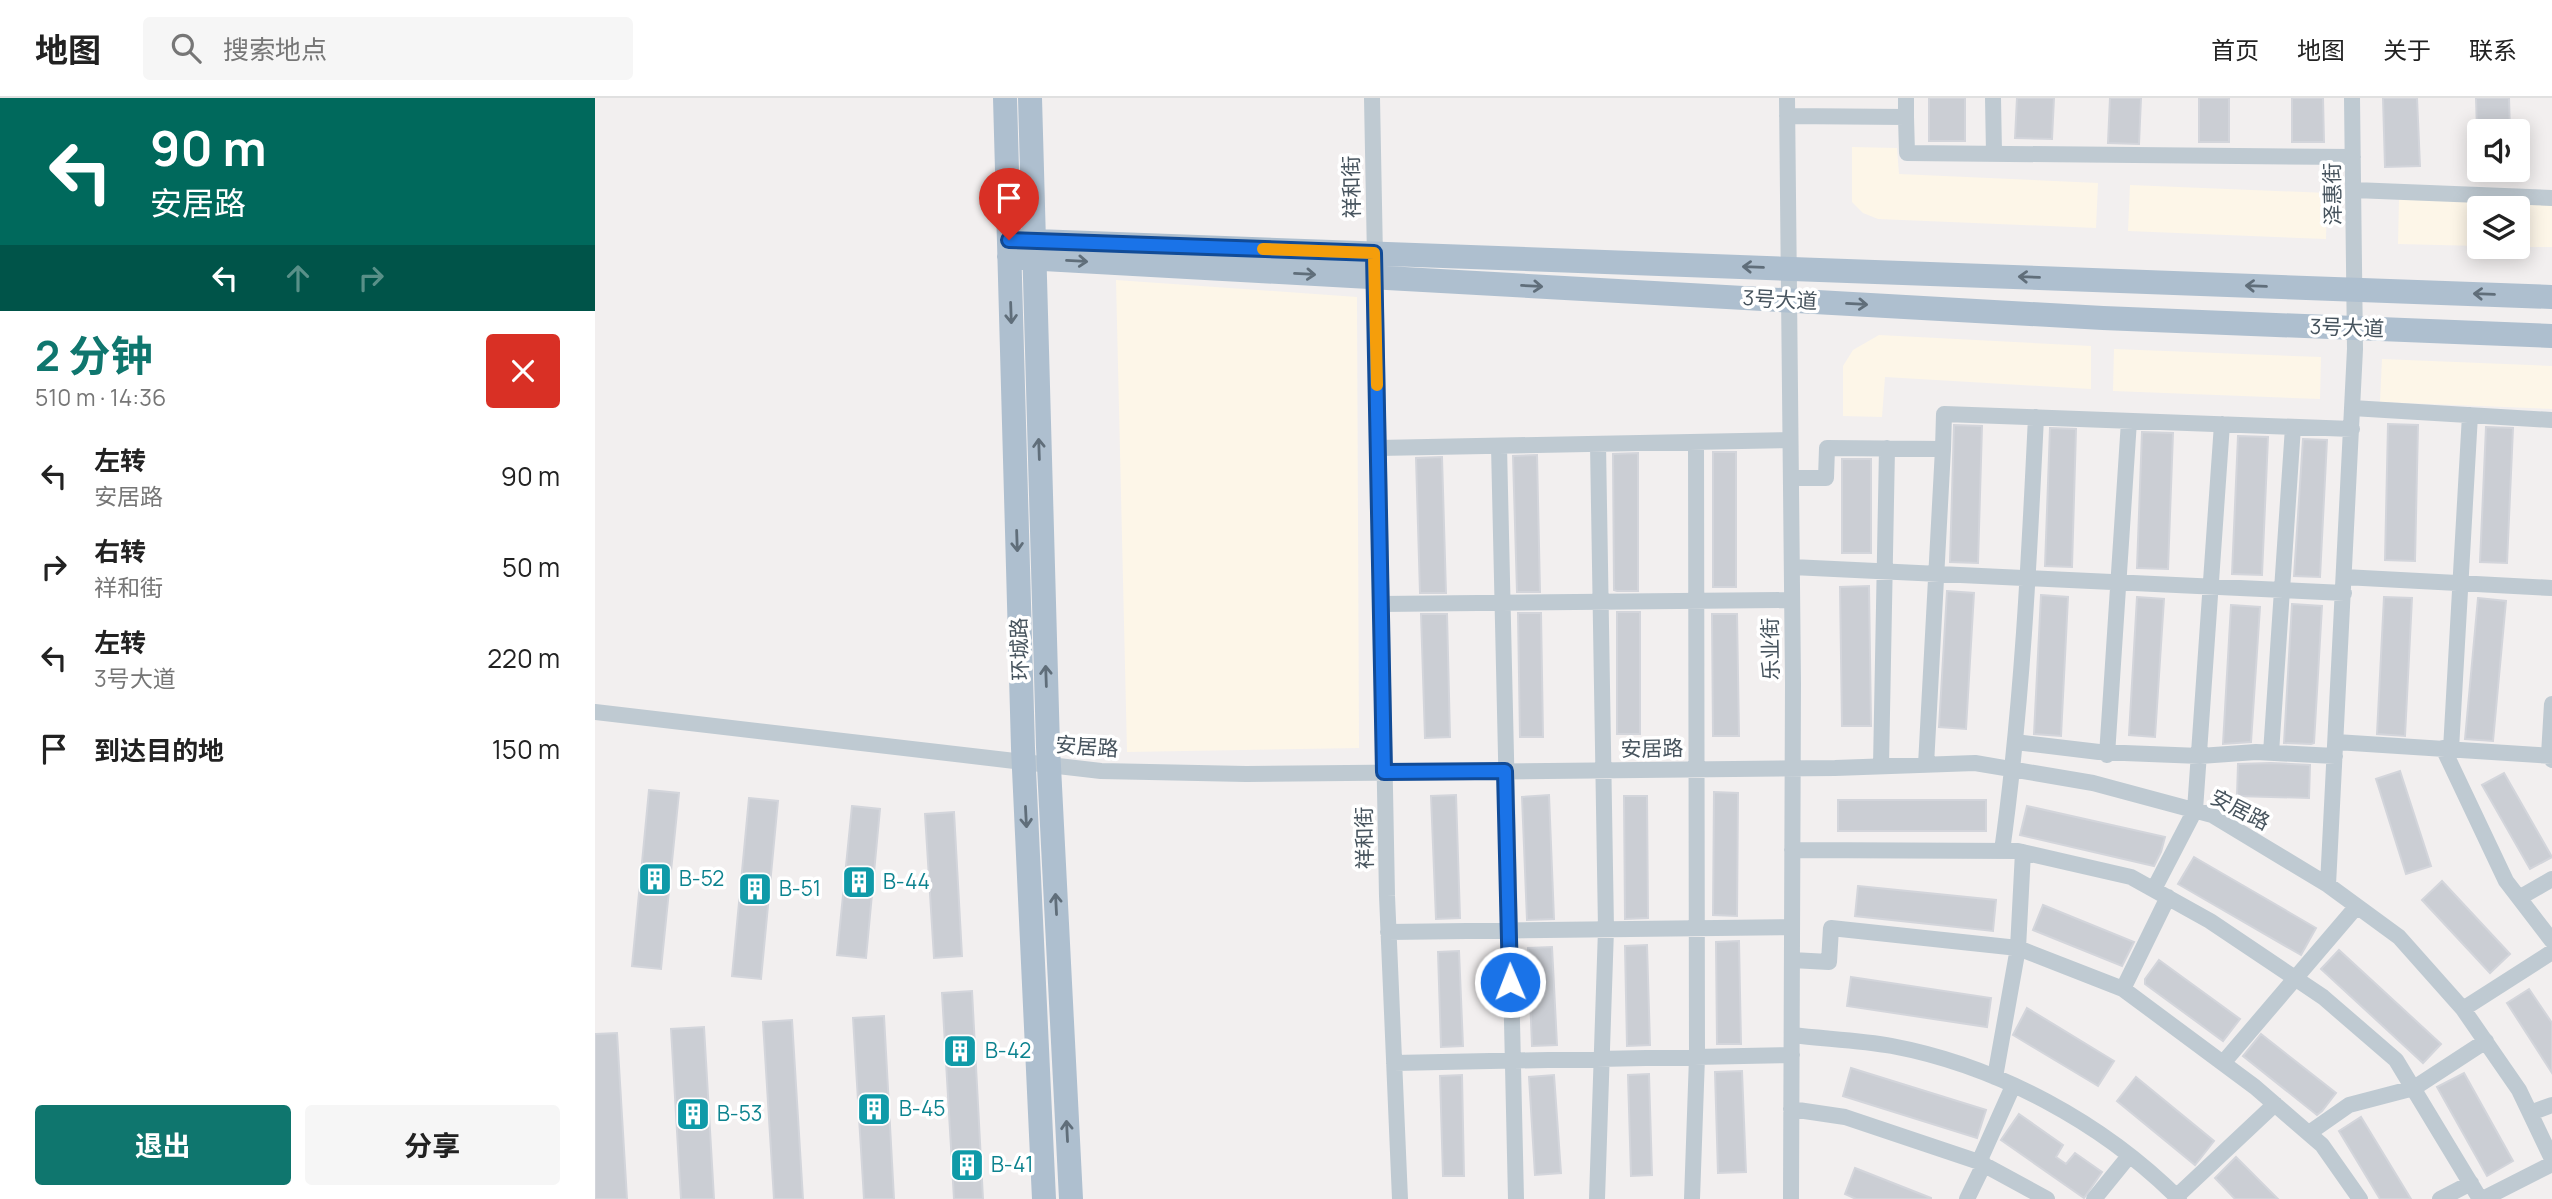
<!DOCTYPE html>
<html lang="zh">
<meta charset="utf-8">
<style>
body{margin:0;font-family:Manrope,"Noto Sans SC",sans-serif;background:#f6f6f6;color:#222;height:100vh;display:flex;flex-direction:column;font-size:26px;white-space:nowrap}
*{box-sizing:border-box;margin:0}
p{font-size:23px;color:#767676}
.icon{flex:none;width:38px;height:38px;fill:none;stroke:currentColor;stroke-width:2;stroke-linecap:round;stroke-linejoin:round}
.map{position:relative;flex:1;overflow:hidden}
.details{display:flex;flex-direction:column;background:#fff;width:595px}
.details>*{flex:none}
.guide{background:#00695c;color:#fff;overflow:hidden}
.buttons{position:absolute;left:1872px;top:21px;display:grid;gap:14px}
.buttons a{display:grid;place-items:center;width:63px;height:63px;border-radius:7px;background:#fff;box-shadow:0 4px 18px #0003;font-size:35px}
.pin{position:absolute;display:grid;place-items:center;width:60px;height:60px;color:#fff;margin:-72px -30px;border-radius:50% 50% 50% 0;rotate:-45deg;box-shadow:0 0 7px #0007}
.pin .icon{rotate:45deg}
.me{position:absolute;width:77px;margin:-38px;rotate:359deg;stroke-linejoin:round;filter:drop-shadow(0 0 5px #0008)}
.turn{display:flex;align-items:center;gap:24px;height:147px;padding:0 35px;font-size:32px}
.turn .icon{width:91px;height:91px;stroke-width:2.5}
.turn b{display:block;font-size:49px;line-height:60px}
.lanes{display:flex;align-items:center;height:66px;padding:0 35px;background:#0003;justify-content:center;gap:35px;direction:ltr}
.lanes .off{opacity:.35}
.round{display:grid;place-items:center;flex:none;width:74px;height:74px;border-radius:7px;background:#f6f6f6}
.summary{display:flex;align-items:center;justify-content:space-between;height:119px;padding:0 35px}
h1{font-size:42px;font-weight:700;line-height:52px;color:#0f766e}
.cta{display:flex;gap:14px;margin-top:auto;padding:14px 35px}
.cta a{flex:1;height:80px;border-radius:7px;background:#0f766e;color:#fff;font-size:28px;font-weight:700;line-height:80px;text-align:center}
.cta a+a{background:#f6f6f6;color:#222}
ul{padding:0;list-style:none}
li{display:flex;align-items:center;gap:21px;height:91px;padding:0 35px}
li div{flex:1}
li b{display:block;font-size:26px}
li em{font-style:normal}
header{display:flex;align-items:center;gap:42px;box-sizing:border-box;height:98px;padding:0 35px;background:#fff;border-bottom:2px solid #e0e0e0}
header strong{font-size:33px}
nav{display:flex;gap:38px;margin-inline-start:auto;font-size:24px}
.search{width:490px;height:63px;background:#f6f6f6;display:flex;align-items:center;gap:18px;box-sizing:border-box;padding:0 24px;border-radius:7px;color:#767676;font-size:26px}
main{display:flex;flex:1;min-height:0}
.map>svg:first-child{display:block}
.commercial{fill:#fdf6e8}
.building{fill:#cbced4;stroke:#d3d5db;stroke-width:2}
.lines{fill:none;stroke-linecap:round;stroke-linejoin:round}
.minor{stroke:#bfcad2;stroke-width:16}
.primary{stroke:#aebfcf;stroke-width:24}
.oneway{stroke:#606e7a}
.route-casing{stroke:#114b97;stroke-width:18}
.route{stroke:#1a73e8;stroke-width:12}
.slow{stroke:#f59e0b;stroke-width:12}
.labels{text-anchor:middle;stroke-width:7;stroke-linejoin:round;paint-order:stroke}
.street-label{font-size:21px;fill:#46535d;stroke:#fff}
.culture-label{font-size:21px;fill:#0d838f;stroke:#fff;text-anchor:start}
</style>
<header>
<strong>地图</strong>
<div class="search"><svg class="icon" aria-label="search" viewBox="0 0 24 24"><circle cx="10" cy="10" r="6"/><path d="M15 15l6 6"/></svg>搜索地点</div>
<nav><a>首页</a><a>地图</a><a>关于</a><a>联系</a></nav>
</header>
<main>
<section class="details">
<div class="guide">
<div class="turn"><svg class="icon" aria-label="left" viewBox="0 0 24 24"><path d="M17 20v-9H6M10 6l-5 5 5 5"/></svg><div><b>90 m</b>安居路</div></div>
<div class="lanes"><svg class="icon" aria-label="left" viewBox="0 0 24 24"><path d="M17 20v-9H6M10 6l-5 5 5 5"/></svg><svg class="icon off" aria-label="ahead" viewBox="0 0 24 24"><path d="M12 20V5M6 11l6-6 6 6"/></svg><svg class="icon off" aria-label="right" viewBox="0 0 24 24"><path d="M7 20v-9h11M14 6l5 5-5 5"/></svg></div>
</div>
<div class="summary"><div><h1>2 分钟</h1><p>510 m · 14:36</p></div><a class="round" style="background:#d93025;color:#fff"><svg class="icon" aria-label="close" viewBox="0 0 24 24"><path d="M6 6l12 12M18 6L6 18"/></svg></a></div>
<ul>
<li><svg class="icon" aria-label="left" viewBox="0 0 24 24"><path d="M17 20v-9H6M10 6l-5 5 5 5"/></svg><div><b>左转</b><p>安居路</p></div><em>90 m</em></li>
<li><svg class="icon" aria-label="right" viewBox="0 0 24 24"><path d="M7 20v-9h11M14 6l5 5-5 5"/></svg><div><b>右转</b><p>祥和街</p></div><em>50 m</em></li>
<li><svg class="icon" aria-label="left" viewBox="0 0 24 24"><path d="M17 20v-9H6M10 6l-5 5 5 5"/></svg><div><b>左转</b><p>3号大道</p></div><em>220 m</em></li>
<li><svg class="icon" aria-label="arrive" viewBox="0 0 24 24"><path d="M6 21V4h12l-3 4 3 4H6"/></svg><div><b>到达目的地</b></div><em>150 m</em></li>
</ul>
<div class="cta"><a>退出</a><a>分享</a></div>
</section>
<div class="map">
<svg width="1957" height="1101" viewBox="0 0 1957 1101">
<rect width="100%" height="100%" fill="#f2efef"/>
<path class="commercial" d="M1257,49L1302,50L1304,76L1503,85L1501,130L1283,121L1268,115L1257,104Z
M1535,87L1732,95L1731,141L1533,133Z
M1804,101L1957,105V149H1923V110H1885V148L1803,146Z
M521,182L762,199L764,650L532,654Z
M1284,237L1496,248V291L1290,279L1287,319L1248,318V268L1258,252Z
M1519,251L1726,259L1725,301L1518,293Z
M1787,261L1957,268V311L1785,304Z"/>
<path class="building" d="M1334,0H1370V43H1334Z
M1422,0H1459L1457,41L1420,40Z
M1515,0H1546L1544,46L1513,45Z
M1604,0H1634V44H1604Z
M1697,0H1728L1729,44H1697Z
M1788,0H1822L1825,68L1790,69Z
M1881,0H1914L1915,33H1882Z
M1793,326L1823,327L1820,463L1790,462Z
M1359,327L1387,328L1383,465L1355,464Z
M1891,329L1918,330L1912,465L1885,464Z
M1455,330L1481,331L1477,469L1450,468Z
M1547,334L1578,335L1573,471L1542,470Z
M1643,338L1673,339L1667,477L1637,476Z
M1708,341L1732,342L1725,479L1699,478Z
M1118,354H1141V489H1118Z
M1043,355V493H1022L1019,492L1018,356Z
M942,357L945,494H922L918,358Z
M847,359L851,495H825L821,360Z
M1247,361H1276V455H1247Z
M1274,488L1276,628H1247L1245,489Z
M1352,493L1379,495L1371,631L1344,629Z
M1446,497L1473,499L1466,638L1439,636Z
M1542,499L1569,501L1560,639L1534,637Z
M1789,499L1817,500L1810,638L1782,636Z
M1883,500L1911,503L1898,643L1870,641Z
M1697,506L1727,508L1719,645L1716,646L1689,645Z
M1636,507L1665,509L1656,644L1628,646Z
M1022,514H1045V636H1022Z
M923,515H946L948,639H925Z
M826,516H852L855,639L830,640Z
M1117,516H1142L1144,638H1118Z
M1676,665L1715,667L1714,700L1642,698L1643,666Z
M1805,673L1836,768L1811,776L1781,681Z
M1909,675L1957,759L1935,771L1887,687Z
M54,692L84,695L66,871L37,868Z
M1119,694L1143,695L1142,818L1118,817Z
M861,697L865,820L841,821L836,698Z
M954,697L959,821L932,822L927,699Z
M1029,698H1052L1053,820L1030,821Z
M154,700L183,703L166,881L137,878Z
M1243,702H1391V733H1243Z
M257,708L285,711L271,860L242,857Z
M1432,708L1570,739L1566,754L1559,768L1425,737Z
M359,714L367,858L339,860L330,716Z
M1599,759L1721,830L1706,857L1583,786Z
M1847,783L1915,856L1895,875L1827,802Z
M1263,788L1401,802L1398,833L1260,818Z
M1448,807L1539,844L1527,868L1438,832Z
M1144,843L1146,946H1122L1121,844Z
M1052,847L1055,947L1032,948L1030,848Z
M957,849L962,947L937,948L933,850Z
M1744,852L1846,946L1828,965L1726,871Z
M864,853L868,948L846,949L843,854Z
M1564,862L1645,921L1628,943L1550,886V881Z
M1256,879L1396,900L1392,929L1252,908Z
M1934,891L1957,925V975L1912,905Z
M377,893L388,1101H359L347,895Z
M1432,910L1519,963L1503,988L1418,937Z
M289,918L299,1101H269L258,920Z
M197,922L208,1101H179L168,924Z
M109,929L119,1101H86L76,931Z
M22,935L32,1101H0V936Z
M1666,936L1741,995L1727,1013L1722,1017L1648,958Z
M1256,970L1391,1012L1382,1040L1248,998Z
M1147,973L1151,1074L1123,1075L1120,974Z
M1869,975L1918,1063L1892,1078L1842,989Z
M1054,976L1057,1077L1036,1078L1033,977Z
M867,977L869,1078H848L845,978Z
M959,977L966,1075L940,1077L934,979Z
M1541,979L1619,1043L1600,1067L1522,1003Z
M1424,1016L1468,1047L1461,1059L1471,1066L1480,1055L1507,1074L1489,1100L1406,1042Z
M1766,1019L1816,1101H1785L1744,1033Z
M1641,1059L1683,1101H1640L1620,1080Z
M1260,1070L1336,1100V1101H1261L1250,1096Z"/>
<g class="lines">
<path class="minor" d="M777,0L792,798L805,1101
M1192,0L1198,585L1196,1101
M1311,0V19
M1398,0L1399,55
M1192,18L1311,19L1312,55L1758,59
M1759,92L1957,100
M1757,310L1957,322
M904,348L921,1101
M783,350L1195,342
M1196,380H1231L1232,350L1348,351L1349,316L1757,331
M1197,469L1749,495
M1749,479L1957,490
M786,506L1197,502
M1957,606L1954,657L1957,662
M0,614L506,673L651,676L1240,670L1380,665L1498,685L1617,717L1733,787L1804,839L1868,911L1924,992L1957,1061
M1420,644L1504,654L1605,658L1661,654L1740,658
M1741,644L1957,658
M1848,650L1911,783L1957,843
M1856,651L1875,317
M1676,655L1698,329
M1512,657L1534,323
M1331,667L1348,351
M1286,668L1292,350
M1197,752L1423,753L1536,779L1615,823L1728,899L1801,962L1885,1101
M1407,753C1427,609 1434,464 1441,319
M1733,787L1760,251L1757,0
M1559,791L1600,712L1627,326
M1924,800L1957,781
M793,834L1197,829
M1197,862L1234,864L1236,830L1423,850L1528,891L1660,989L1727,1047L1765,1101
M1528,891L1573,799
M1868,911L1957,854
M1197,937C1230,941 1265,942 1297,948C1403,968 1508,1025 1584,1101
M799,965L1197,957
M1628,965L1762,808
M1400,979L1423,850L1428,754
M1196,1011L1250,1019L1384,1064L1452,1101
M1935,1015L1957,1007
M1714,1035L1754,1007L1819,990L1891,943
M1384,1064L1418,988
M1582,1098L1680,1006
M1002,1101L1011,831L1003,346
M1097,1101L1102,959L1101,344
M1372,1101L1389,1066
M1499,1101L1534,1058
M1845,1101L1876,1085
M1888,1101L1957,1066"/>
<path class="primary" d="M410,0L428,650L449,1101
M435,0L453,649L476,1101
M414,142L1957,199
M414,159L1508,220L1957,238"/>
</g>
<defs><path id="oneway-shaft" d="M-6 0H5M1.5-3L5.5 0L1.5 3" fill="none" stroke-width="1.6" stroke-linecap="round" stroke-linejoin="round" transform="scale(1.75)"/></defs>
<g class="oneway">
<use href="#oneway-shaft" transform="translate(482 163) rotate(3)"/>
<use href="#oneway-shaft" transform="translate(1158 169) rotate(-178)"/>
<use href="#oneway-shaft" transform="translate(710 176) rotate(3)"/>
<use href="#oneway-shaft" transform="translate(1434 179) rotate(-178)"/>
<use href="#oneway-shaft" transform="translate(937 188) rotate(3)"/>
<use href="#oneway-shaft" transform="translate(1661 188) rotate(-178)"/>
<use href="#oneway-shaft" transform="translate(1889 196) rotate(-178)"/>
<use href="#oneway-shaft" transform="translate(1262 206) rotate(3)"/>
<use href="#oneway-shaft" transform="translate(416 215) rotate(88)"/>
<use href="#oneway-shaft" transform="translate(444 351) rotate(-92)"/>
<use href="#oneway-shaft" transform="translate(422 443) rotate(88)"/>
<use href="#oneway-shaft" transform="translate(451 578) rotate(-92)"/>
<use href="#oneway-shaft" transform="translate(431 719) rotate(87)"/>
<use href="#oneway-shaft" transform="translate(461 806) rotate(-93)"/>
<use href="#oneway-shaft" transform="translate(472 1033) rotate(-93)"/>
</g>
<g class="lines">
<g class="route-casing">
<path id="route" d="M414,142L779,155L789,674L910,673L915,884"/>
</g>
<use href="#route" class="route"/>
<path class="slow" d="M668,151L779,155L782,287"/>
</g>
<defs>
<g id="building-square" transform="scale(1.75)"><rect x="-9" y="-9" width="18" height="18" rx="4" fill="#0f9aa8" stroke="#fff"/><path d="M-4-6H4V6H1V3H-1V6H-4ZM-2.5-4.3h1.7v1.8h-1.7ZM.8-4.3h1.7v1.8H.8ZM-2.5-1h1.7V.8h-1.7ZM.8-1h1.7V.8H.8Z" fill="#fff"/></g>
</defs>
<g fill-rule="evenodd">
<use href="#building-square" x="60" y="781"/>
<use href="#building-square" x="264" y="784"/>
<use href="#building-square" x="160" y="791"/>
<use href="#building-square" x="365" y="953"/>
<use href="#building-square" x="279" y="1011"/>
<use href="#building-square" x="98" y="1016"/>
<use href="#building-square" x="372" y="1067"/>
</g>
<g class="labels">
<g class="street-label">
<text transform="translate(757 89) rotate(-91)" y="7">祥和街</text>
<text transform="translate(1738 96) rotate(-91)" y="7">泽惠街</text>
<text transform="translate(1185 202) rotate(3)" y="7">3号大道</text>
<text transform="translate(1752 230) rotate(2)" y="7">3号大道</text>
<text transform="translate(425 551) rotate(-92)" y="7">环城路</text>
<text transform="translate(1176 551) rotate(-91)" y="7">乐业街</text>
<text transform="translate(492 649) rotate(4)" y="7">安居路</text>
<text transform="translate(1057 651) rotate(-1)" y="7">安居路</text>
<text transform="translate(1645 712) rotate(27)" y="7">安居路</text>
<text transform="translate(770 740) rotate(-91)" y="7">祥和街</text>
</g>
<g class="culture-label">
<text x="84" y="788">B-52</text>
<text x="288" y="791">B-44</text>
<text x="184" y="798">B-51</text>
<text x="390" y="960">B-42</text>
<text x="304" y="1018">B-45</text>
<text x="122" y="1023">B-53</text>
<text x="396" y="1074">B-41</text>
</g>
</g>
</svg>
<div class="buttons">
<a><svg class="icon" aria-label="sound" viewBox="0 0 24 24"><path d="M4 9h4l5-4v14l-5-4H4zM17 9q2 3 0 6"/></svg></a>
<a><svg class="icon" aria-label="layers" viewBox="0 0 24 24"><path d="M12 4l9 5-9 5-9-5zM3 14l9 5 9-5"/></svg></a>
</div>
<div class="pin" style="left:414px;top:142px;background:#d93025"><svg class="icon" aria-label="arrive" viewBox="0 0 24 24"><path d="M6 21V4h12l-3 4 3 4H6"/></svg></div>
<svg class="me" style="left:915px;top:884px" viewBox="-20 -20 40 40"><circle r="17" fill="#1a73e8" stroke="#fff" stroke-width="3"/><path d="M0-11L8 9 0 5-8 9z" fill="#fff"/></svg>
</div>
</main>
